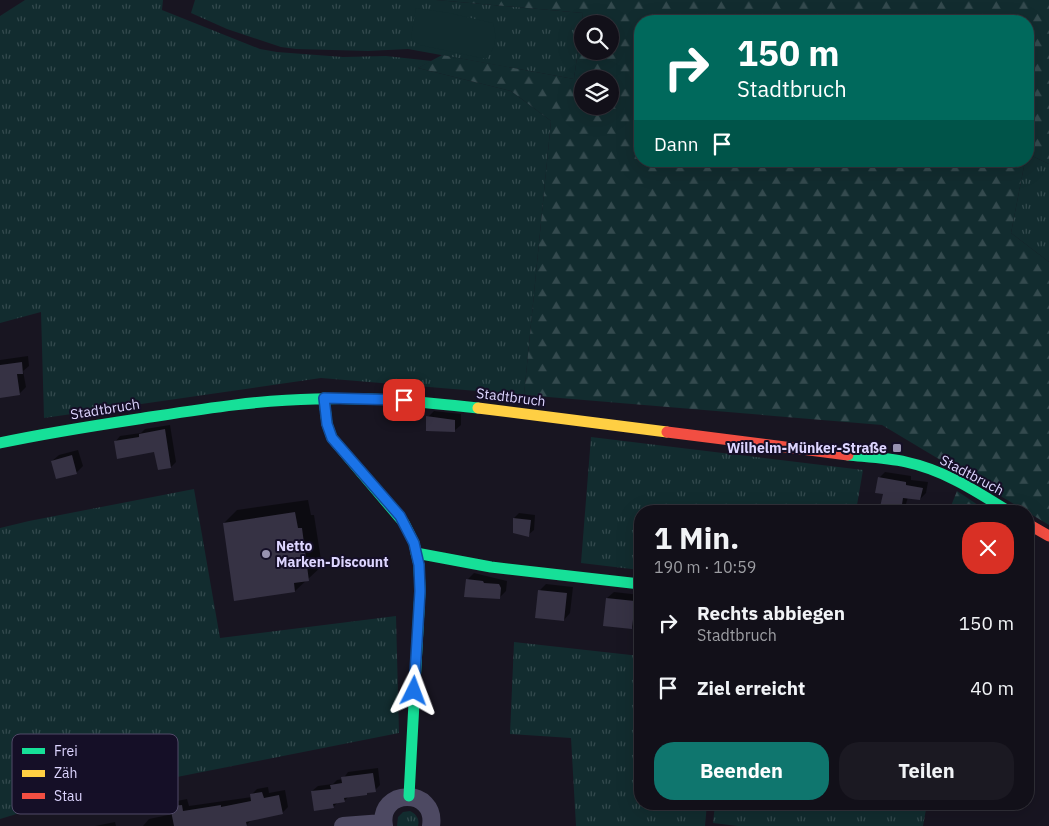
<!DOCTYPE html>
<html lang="de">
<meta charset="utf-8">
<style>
body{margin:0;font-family:"IBM Plex Sans",sans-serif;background:#1b1922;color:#f1f3f6;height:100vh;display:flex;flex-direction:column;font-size:19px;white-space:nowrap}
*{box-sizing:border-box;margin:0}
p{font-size:16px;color:#9c9da2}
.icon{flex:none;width:28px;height:28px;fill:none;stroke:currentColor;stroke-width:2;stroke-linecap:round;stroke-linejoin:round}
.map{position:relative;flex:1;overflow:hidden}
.details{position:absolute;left:634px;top:505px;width:400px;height:305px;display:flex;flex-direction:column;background:#121019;border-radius:20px;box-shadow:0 5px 20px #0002,0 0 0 1px #313038}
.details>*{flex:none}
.top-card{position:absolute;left:634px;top:15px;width:400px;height:152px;border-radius:20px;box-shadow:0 5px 20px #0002,0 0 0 1px #313038;background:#00695c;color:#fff;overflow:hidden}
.fabs{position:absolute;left:574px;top:15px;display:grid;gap:10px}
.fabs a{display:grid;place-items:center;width:45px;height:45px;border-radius:50%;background:#121019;box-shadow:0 5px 20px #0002,0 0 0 1px #313038;font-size:25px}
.pin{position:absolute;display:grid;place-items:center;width:42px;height:42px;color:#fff;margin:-21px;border-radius:10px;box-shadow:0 2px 8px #0006}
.me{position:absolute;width:55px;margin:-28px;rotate:3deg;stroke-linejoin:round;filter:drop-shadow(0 0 4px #0008)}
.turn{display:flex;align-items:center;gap:18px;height:105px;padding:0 20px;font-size:22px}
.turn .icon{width:65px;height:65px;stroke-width:2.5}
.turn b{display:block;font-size:35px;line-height:42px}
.then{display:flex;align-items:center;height:48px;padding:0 20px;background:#0003;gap:10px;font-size:19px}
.round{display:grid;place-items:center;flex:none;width:52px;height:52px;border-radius:20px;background:#1b1922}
.head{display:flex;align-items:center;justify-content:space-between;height:85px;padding:0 20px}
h1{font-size:30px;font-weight:800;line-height:38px}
.action{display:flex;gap:10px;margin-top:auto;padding:10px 20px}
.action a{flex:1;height:58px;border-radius:20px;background:#0f766e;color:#fff;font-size:20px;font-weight:800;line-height:58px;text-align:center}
.action a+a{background:#1b1922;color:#f1f3f6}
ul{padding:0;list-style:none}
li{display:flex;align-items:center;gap:15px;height:65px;padding:0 20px}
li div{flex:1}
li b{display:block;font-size:19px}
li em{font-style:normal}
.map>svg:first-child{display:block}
.grass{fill:url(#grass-tufts)}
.forest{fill:url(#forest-firs);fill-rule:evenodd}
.pitch{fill:#122c2f}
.shadow{fill:#0007}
.building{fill:#363244}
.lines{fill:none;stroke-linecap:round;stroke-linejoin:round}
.street{stroke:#4d4962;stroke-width:18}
.fast{stroke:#16e098;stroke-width:11}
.slow{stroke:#ffcf43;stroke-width:11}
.jam{stroke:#f24e42;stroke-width:11}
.route-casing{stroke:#114b97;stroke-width:12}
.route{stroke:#1a73e8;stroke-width:9}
.poi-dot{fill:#9892b1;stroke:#150f27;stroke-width:2}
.labels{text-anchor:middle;stroke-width:4;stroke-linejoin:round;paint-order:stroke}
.street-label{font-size:14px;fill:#ddd5ff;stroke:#150f27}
.poi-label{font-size:14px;font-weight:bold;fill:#ddd5ff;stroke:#150f27;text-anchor:end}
.key{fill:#150f27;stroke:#514a68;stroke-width:1}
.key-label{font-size:14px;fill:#ddd5ff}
</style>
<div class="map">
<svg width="1049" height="826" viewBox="0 0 1049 826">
<defs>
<pattern id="grass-tufts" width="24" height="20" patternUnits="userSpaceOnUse" patternTransform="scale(1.25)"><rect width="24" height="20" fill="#122c2f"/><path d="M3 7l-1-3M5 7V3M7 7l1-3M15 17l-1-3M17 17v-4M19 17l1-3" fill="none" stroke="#344a4e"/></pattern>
<pattern id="forest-firs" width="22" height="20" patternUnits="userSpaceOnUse" patternTransform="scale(1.25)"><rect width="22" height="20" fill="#122c2f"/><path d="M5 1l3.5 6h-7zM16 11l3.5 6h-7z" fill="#344a4e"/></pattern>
</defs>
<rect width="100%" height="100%" fill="#181521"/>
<path class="grass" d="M25,0H163L162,10L260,49L277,52L343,57L386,56L432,61L418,68L511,91L551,121L524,395L321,378L44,418L41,312L0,323V16Z
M195,0H436L583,13L574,79L408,49L368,51L296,49L281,47L227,29L191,13Z
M1028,154L1049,164V262L1011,233L1025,161H1028Z
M591,437L863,470L856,511H640V570L581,563Z
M194,489L220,638L396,616L399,733L66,799L0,819V528L29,521Z
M514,642L640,656V804H707L705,826H576L571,738L510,734Z
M715,804H927L923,826H738L713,823Z
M410,811C416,814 420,819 418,826H397L398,817L403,812Z"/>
<path class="forest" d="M436,0H1049V164L1028,154V21H640V161H1025L1011,233L1049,262V525L882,425L524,395L551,121L511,91L418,68L442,55L574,79L583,13ZM582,24H610V51H582ZM582,79H610V106H582Z
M957,491L987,511H949Z"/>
<path class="pitch" d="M416,8L449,13L493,23C497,37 496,48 486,59L420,45L413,41L411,37Z"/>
<path class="shadow" d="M28,356L29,366L23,371L26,387L19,394L0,397V360Z
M434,411L461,414V425L454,431L428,417Z
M170,425L176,462L171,467L159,469L156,451L115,442L120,436L141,433L145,429Z
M78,450L83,466L76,473L52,461L59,455Z
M885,472L911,476V480L928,482L926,493L920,499L908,497L906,504L901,510L884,493L879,478Z
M308,500L311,515H314L322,566L295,591L224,523L237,510Z
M519,513L535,515L534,530L528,535L514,518Z
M474,573L507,581L506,591L500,597L467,580Z
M546,584L573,587L570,613L564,620L540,590Z
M614,592L640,595V622H638L632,628L607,598Z
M1028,651L1035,654L1028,671Z
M378,768L380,785L375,790L369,791L366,794L349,796L344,801L338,802L333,807L312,791L318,786L333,784L337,780L343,779L348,772Z
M268,787L269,793L285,790L288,807L282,813L252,819L247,825L240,826H143L149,819L173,814L172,807L177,801L187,799L189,806L252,797L251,795L257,789Z
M115,822L116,826H95Z"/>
<path class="building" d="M22,362L23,374H17L20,395L0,398V365Z
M426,416L455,420V432L426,431Z
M165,429L171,468L158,470L154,452L117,459L114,441L139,437V434Z
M72,455L77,474L56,479L51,461Z
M878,477L906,482V485L923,488L920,500L903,498L901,511L880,507L883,494L875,493Z
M295,512L298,528H302L309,581L294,583L295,592L234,601L223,523Z
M513,518L531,520L529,537L513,533Z
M466,579L483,581L484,583L499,584L501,588L500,599L464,597Z
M538,590L567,593L564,621L535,618Z
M606,598L635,601L632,629L603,626Z
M373,773L376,792L367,793V795L344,798L345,802L333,804L334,808L314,811L311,791L331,789L330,785L342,783L341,777Z
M262,792L264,798L279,795L283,814L246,822L247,826H174L170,806L182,805L183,811L221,805V807L251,801L250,794Z"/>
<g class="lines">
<path class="street" d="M343,826L383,823
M384,826C377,788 437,787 431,826"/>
<path class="fast" d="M324,398L327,424L332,438L404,523L414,543L419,565L420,591L409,796
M0,443C46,433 92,426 138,419C197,410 256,400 315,399C370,397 424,402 478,408
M848,455C868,457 888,458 906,462C944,470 976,491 1008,511
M416,553L491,567L640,584"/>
<path class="slow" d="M478,408L667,432"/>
<path class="jam" d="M667,432L848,455
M1028,524L1049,536"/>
</g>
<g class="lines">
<g class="route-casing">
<path id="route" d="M404,400L324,398L327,424L332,438L400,516L414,543L419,565L420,591L414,691"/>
</g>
<use href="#route" class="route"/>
</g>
<g class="poi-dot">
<rect x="892" y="443" width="10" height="10" rx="2.5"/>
<circle cx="266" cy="554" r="5"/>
</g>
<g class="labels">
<g class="street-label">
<text transform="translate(511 397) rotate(7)" y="5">Stadtbruch</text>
<text transform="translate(105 409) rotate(-9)" y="5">Stadtbruch</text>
<text transform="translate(972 475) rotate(28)" y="5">Stadtbruch</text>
</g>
<g class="poi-label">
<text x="887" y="453">Wilhelm-Münker-Straße</text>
<text x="276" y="551" text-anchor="start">Netto<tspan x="276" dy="16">Marken-Discount</tspan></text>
</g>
</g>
<rect x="12" y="734" width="166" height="80" rx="8" class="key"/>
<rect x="22" y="748" width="23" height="6" fill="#16e098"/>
<rect x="22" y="770" width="23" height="7" fill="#ffcf43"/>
<rect x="22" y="793" width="23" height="6" fill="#f24e42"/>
<g class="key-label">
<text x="54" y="756">Frei</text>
<text x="54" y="778">Zäh</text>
<text x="54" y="801">Stau</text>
</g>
</svg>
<div class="fabs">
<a><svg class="icon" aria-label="search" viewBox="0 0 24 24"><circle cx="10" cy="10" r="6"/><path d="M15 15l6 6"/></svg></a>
<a><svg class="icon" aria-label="layers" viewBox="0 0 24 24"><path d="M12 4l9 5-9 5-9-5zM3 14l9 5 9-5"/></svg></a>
</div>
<div class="pin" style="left:404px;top:400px;background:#d93025"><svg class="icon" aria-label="arrive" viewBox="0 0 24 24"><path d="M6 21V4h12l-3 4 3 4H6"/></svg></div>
<svg class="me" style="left:414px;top:691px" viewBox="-20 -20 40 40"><path d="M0-17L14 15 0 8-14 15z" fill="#1a73e8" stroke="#fff" stroke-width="4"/></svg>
<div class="top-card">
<div class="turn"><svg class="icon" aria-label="right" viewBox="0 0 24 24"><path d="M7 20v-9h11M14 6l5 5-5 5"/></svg><div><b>150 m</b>Stadtbruch</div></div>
<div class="then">Dann<svg class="icon" aria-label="arrive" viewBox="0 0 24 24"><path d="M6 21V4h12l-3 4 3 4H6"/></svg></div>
</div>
<section class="details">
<div class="head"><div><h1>1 Min.</h1><p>190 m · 10:59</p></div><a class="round" style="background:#d93025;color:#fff"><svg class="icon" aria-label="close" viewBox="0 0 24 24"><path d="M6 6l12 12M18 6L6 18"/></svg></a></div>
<ul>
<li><svg class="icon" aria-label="right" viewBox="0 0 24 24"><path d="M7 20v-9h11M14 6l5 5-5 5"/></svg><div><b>Rechts abbiegen</b><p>Stadtbruch</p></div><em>150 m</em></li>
<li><svg class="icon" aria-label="arrive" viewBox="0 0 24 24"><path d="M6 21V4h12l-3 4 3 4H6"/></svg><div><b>Ziel erreicht</b></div><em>40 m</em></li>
</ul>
<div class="action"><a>Beenden</a><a>Teilen</a></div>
</section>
</div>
